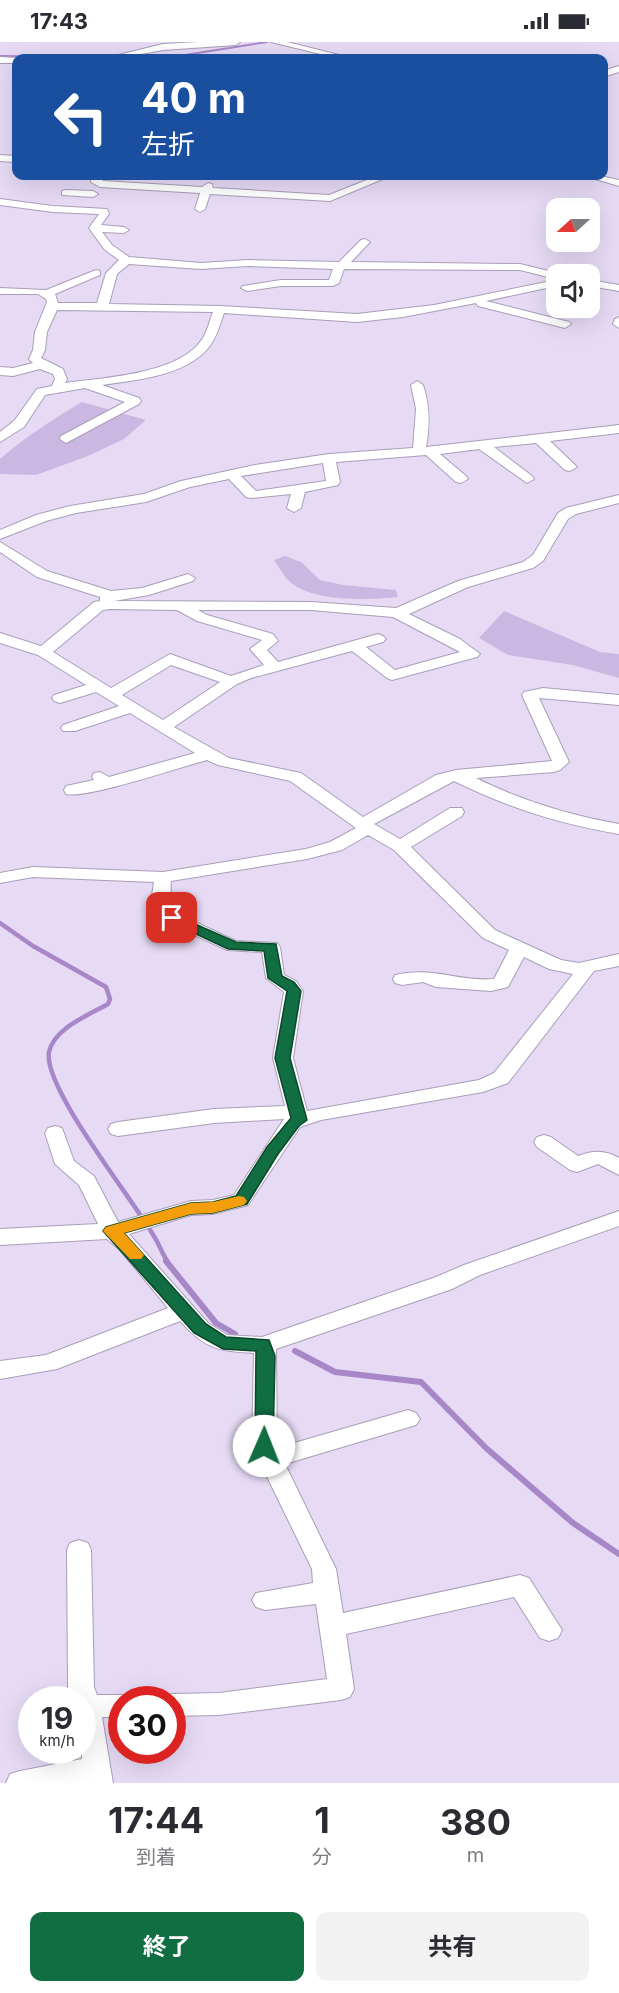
<!DOCTYPE html>
<html lang="ja">
<meta charset="utf-8">
<style>
body{margin:0;font-family:Inter,"Noto Sans JP",sans-serif;background:#f2f2f3;color:#2b2b33;height:100vh;display:flex;flex-direction:column;font-size:22px;white-space:nowrap}
*{box-sizing:border-box;margin:0}
p{font-size:20px;color:#7c7c81}
.icon{flex:none;width:33px;height:33px;fill:none;stroke:currentColor;stroke-width:2;stroke-linecap:round;stroke-linejoin:round}
.map{position:relative;height:1741px;overflow:hidden}
.panel{display:flex;flex-direction:column;background:#fff;flex:1}
.panel>*{flex:none}
.top-card{position:absolute;left:12px;top:12px;width:596px;height:126px;border-radius:12px;box-shadow:0 6px 24px #0002;background:#1a4fa0;color:#fff;overflow:hidden}
.needle{width:39px;rotate:249deg}
.fabs{position:absolute;left:546px;top:156px;display:grid;gap:12px}
.fabs a{display:grid;place-items:center;width:54px;height:54px;border-radius:12px;background:#fff;box-shadow:0 6px 24px #0002;font-size:30px}
.speed{position:absolute;left:18px;top:1644px;display:flex;gap:12px;font-size:30px;font-weight:700;text-align:center}
.speed>*{display:grid;place-content:center;width:78px;height:78px;border-radius:50%;background:#fff;box-shadow:0 6px 24px #0002;line-height:1}
.speed small{font-size:15px;font-weight:400}
.speed .limit{border:9px solid #d22;background:#fff;color:#111}
.pin{position:absolute;display:grid;place-items:center;width:51px;height:51px;color:#fff;margin:-26px;border-radius:12px;box-shadow:0 3px 9px #0006}
.me{position:absolute;width:66px;margin:-33px;rotate:1deg;stroke-linejoin:round;filter:drop-shadow(0 0 4px #0008)}
.turn{display:flex;align-items:center;gap:21px;height:126px;padding:0 30px;font-size:27px}
.turn .icon{width:78px;height:78px;stroke-width:2.5}
.turn b{display:block;font-size:42px;line-height:51px}
.eta{display:flex;justify-content:space-evenly;align-items:center;height:102px;text-align:center}
.eta b{font-size:36px;font-weight:700;line-height:42px}
.cta{display:flex;gap:12px;margin-top:auto;padding:12px 30px}
.cta a{flex:1;height:69px;border-radius:12px;background:#116d42;color:#fff;font-size:24px;font-weight:700;line-height:69px;text-align:center}
.cta a+a{background:#f2f2f3;color:#2b2b33}
.status{display:flex;justify-content:space-between;align-items:center;height:42px;padding:0 30px;background:#fff;direction:ltr}
.status svg{height:16px;fill:currentColor}
.map>svg:first-child{display:block}
.green{fill:#cbb8e2}
.lines{fill:none;stroke-linecap:round;stroke-linejoin:round}
.stream-far2{stroke:#a787c8;stroke-width:2}
.stream-far1{stroke:#a787c8;stroke-width:4.5}
.stream{stroke:#a787c8;stroke-width:6}
.minor-casing{stroke:#a99eb7;stroke-width:2}
.minor{fill:#fff;fill-rule:evenodd}
.route{fill:#116d42;stroke:#0b472b;stroke-width:1.5}
.slow{fill:#f59e0b}
</style>
<div class="status"><b>17:43</b><svg viewBox="0 0 49 12"><path d="M0 12V9h3v3zM5 12V6h3v6zM10 12V3h3v9zM15 12V0h3v12zM26 1h20v11H26zM47 4h2v5h-2z"/></svg></div>
<div class="map">
<svg width="619" height="1741" viewBox="0 0 619 1741">
<rect width="100%" height="100%" fill="#e6daf5"/>
<path class="green" d="M82,360L146,378L124,397L88,414L36,433L0,432V417C25,395 53,377 82,360Z
M285,514L301,520L320,538L343,543L396,548L398,555C367,558 312,561 288,538C283,533 279,525 274,518Z
M504,569L600,610L619,612V636L573,623L508,613L479,596Z"/>
<g class="lines">
<path class="stream-far2" d="M0,14L139,16
M166,16L267,0"/>
<path class="stream-far1" d="M0,881L33,904L106,945L110,957L108,962C89,973 54,986 49,1010C42,1045 136,1161 155,1196C160,1204 162,1212 168,1220"/>
<path class="stream" d="M166,1219L216,1281L235,1292
M295,1309L335,1330L421,1340L486,1406L573,1481L619,1512"/>
<g class="minor-casing">
<path id="minor" d="M198,0H240L236,3L163,8L120,16H106L163,2Z
M271,0H287L351,16H337Z
M0,15L19,16H16V21H0Z
M619,24V30L603,35V29Z
M0,113L16,114V120L0,119Z
M91,134H101L103,139L202,145L208,141L212,142L213,146L329,153L377,134H390L330,159L210,152L205,167L200,170L195,167L200,151L100,145L91,140Z
M585,134H601L619,138V144Z
M66,148L93,149L98,152L93,155L62,153V149Z
M0,157L53,164L107,167L109,172L101,183L124,185L129,188L124,191L102,190L112,203L129,215L201,221L248,218L339,220L361,198L365,197L370,200L351,220L520,222L561,232H556V237L520,228L344,227L339,241L333,244H281L247,249L241,246L243,244L281,238H329L333,227L248,224L201,227L129,222L117,232L109,262L220,264L357,272L434,263L556,238V244L486,259L569,280L571,282L565,286L478,264L476,261L403,275L357,280L224,271C220,282 217,295 209,305C186,334 136,338 102,343L139,356L141,359L139,362L66,401L60,397L61,394L125,360L85,346L45,353L24,385L0,400V390L14,379L37,347L52,344L55,337L53,332L40,327L13,334L0,333V325L13,326L33,321L29,317L33,308L35,290L47,260L46,257L38,252H0V246L46,248L96,228L100,229V233L55,252L58,261H97L106,231L119,218L104,207L89,186L99,172L53,170L0,163ZM57,268L213,270C209,280 207,292 200,300C176,332 103,336 65,341L67,337L63,327L41,316L45,308L47,290Z
M590,238L619,243V249L590,244Z
M619,275V286L613,282L615,277Z
M417,339L423,343C430,364 430,383 426,405L619,383V391L550,399L577,425L570,429L565,428L536,401L494,405L532,434L534,437L527,441L479,407L440,412L466,434L468,437L461,441L456,440L426,413L336,420L340,440L338,443L305,450L301,466L294,470L287,466L291,452L251,456L246,455L229,437L190,445L146,460L76,471L46,479L0,497V488L36,473L70,464L144,452L181,439L255,423L329,412L413,406L416,367L411,343ZM323,421L326,439L256,449L241,434Z
M619,453V461L576,472L568,477L543,519L533,526L468,545L409,572L460,597L480,612L477,615L392,638L387,636L352,609L251,636L237,642L174,685L229,716L301,731L363,775L436,733L456,728L552,719L522,653L524,650L543,646L619,653V663L539,656L569,720L560,728L554,730L476,736C522,759 568,773 619,782V792C556,781 512,767 454,739L374,782L400,797L450,766H462L464,770L462,774L411,805L495,888L561,918L579,921L619,912V924L594,929L508,1041L483,1050L321,1078L300,1085L248,1163L213,1172L191,1173L129,1192L208,1281L227,1293L262,1295L436,1235L464,1223L619,1169V1184L480,1233L452,1247L276,1307L277,1406L408,1368L416,1371L420,1377L416,1383L285,1422L336,1527L343,1571L520,1533L529,1536L562,1588L558,1596L549,1599L540,1596L514,1555L346,1592L354,1647L350,1655L341,1658L219,1673L172,1674V1658H161L172,1652L219,1651L327,1637L316,1562L265,1568L256,1565L252,1558L256,1551L313,1541L312,1527L252,1404L254,1311C218,1309 205,1307 180,1279L57,1327L0,1337V1319L46,1313L168,1266L120,1208L107,1197L0,1203V1187L98,1182L79,1143L55,1122L45,1091L48,1086L55,1084L62,1086L74,1119L94,1134L118,1180L191,1159L213,1158L234,1153L284,1077L214,1081L118,1094L111,1092L108,1087L111,1082L118,1080L214,1067L285,1064L273,1016L284,950L266,936L262,910L227,908L166,880L155,866L152,854L154,840L33,835L0,841V831L33,825L163,830L306,807L330,800L356,786L290,739L218,723L207,718C181,725 86,757 66,752L64,748L66,744L94,738L92,735L94,731L100,730L109,735L195,711L130,671L75,689H63L61,686L63,683L119,664L96,650L60,661L54,659L52,656L54,653L86,643L38,613L0,601V591L41,604L94,560L100,559V555L37,535L0,510V500L47,529L111,549L142,546L188,532L195,536L193,539L149,553L114,559L311,560L396,566L458,539L523,520L533,513L558,471L566,466ZM110,567L177,568L197,579L262,598L250,607L264,623L231,634L170,612L111,646L53,610L103,568ZM198,568H311L393,575L460,610L395,628L366,605L383,600L386,597L383,594L378,592L278,620L267,608L278,599L273,592L207,573ZM171,623L220,640L163,678L122,653ZM368,793L394,808L483,896L509,908L494,937C459,940 431,924 395,933L393,937L395,941L402,943L423,940L436,945L491,949L508,945L524,915L549,927L573,932L494,1031L479,1038L307,1069L293,1016L303,949L296,939L284,933L280,905L277,901L236,899L178,872C170,861 170,852 171,839L307,817L342,808Z
M544,1093L551,1095L578,1114C594,1108 605,1108 619,1116V1133L598,1122L577,1130L570,1128L537,1105L534,1100L537,1095Z
M79,1498L88,1501L91,1508L94,1645L97,1653H122L132,1658H122V1675H102L113,1741H6L10,1732L20,1729L82,1717V1658H72L68,1645L67,1508L70,1501Z"/>
</g>
<use href="#minor" class="minor"/>
</g>
<path class="route" d="M172,872L236,900L276,902L282,934L294,940L301,949L290,1016L307,1078L299,1084L278,1112L247,1162L213,1171L191,1172L124,1191L206,1282L226,1295L269,1298L275,1314L273,1404L270,1409L264,1411L258,1409L255,1404L256,1309L223,1307L194,1291L103,1189L106,1185L191,1161L213,1160L236,1154L267,1105L291,1076L275,1016L287,949L268,936L264,909L228,907L168,879L166,876L168,873Z"/>
<path class="slow" d="M239,1154L244,1155L247,1159L244,1163L213,1171L191,1172L124,1191L144,1213L141,1217H130L103,1189L106,1185L191,1161L213,1160Z"/>
</svg>
<div class="fabs">
<a><svg class="needle" viewBox="-14 -14 28 28"><path d="M0-13l5 13h-10z" fill="#e53935"/><path d="M0 13l5-13h-10z" fill="#7c7c81"/></svg></a>
<a><svg class="icon" aria-label="sound" viewBox="0 0 24 24"><path d="M4 9h4l5-4v14l-5-4H4zM17 9q2 3 0 6"/></svg></a>
</div>
<div class="speed"><div>19<small>km/h</small></div><div class="limit">30</div></div>
<div class="pin" style="left:172px;top:876px;background:#d93025"><svg class="icon" aria-label="arrive" viewBox="0 0 24 24"><path d="M6 21V4h12l-3 4 3 4H6"/></svg></div>
<svg class="me" style="left:264px;top:1404px" viewBox="-20 -20 40 40"><circle r="19" fill="#fff"/><path d="M0-13L10 11 0 6-10 11z" fill="#116d42"/></svg>
<div class="top-card">
<div class="turn"><svg class="icon" aria-label="left" viewBox="0 0 24 24"><path d="M17 20v-9H6M10 6l-5 5 5 5"/></svg><div><b>40 m</b>左折</div></div>
</div>
</div>
<section class="panel">
<div class="eta">
<div><b>17:44</b><p>到着</p></div>
<div><b>1</b><p>分</p></div>
<div><b>380</b><p>m</p></div>
</div>
<div class="cta"><a>終了</a><a>共有</a></div>
</section>
